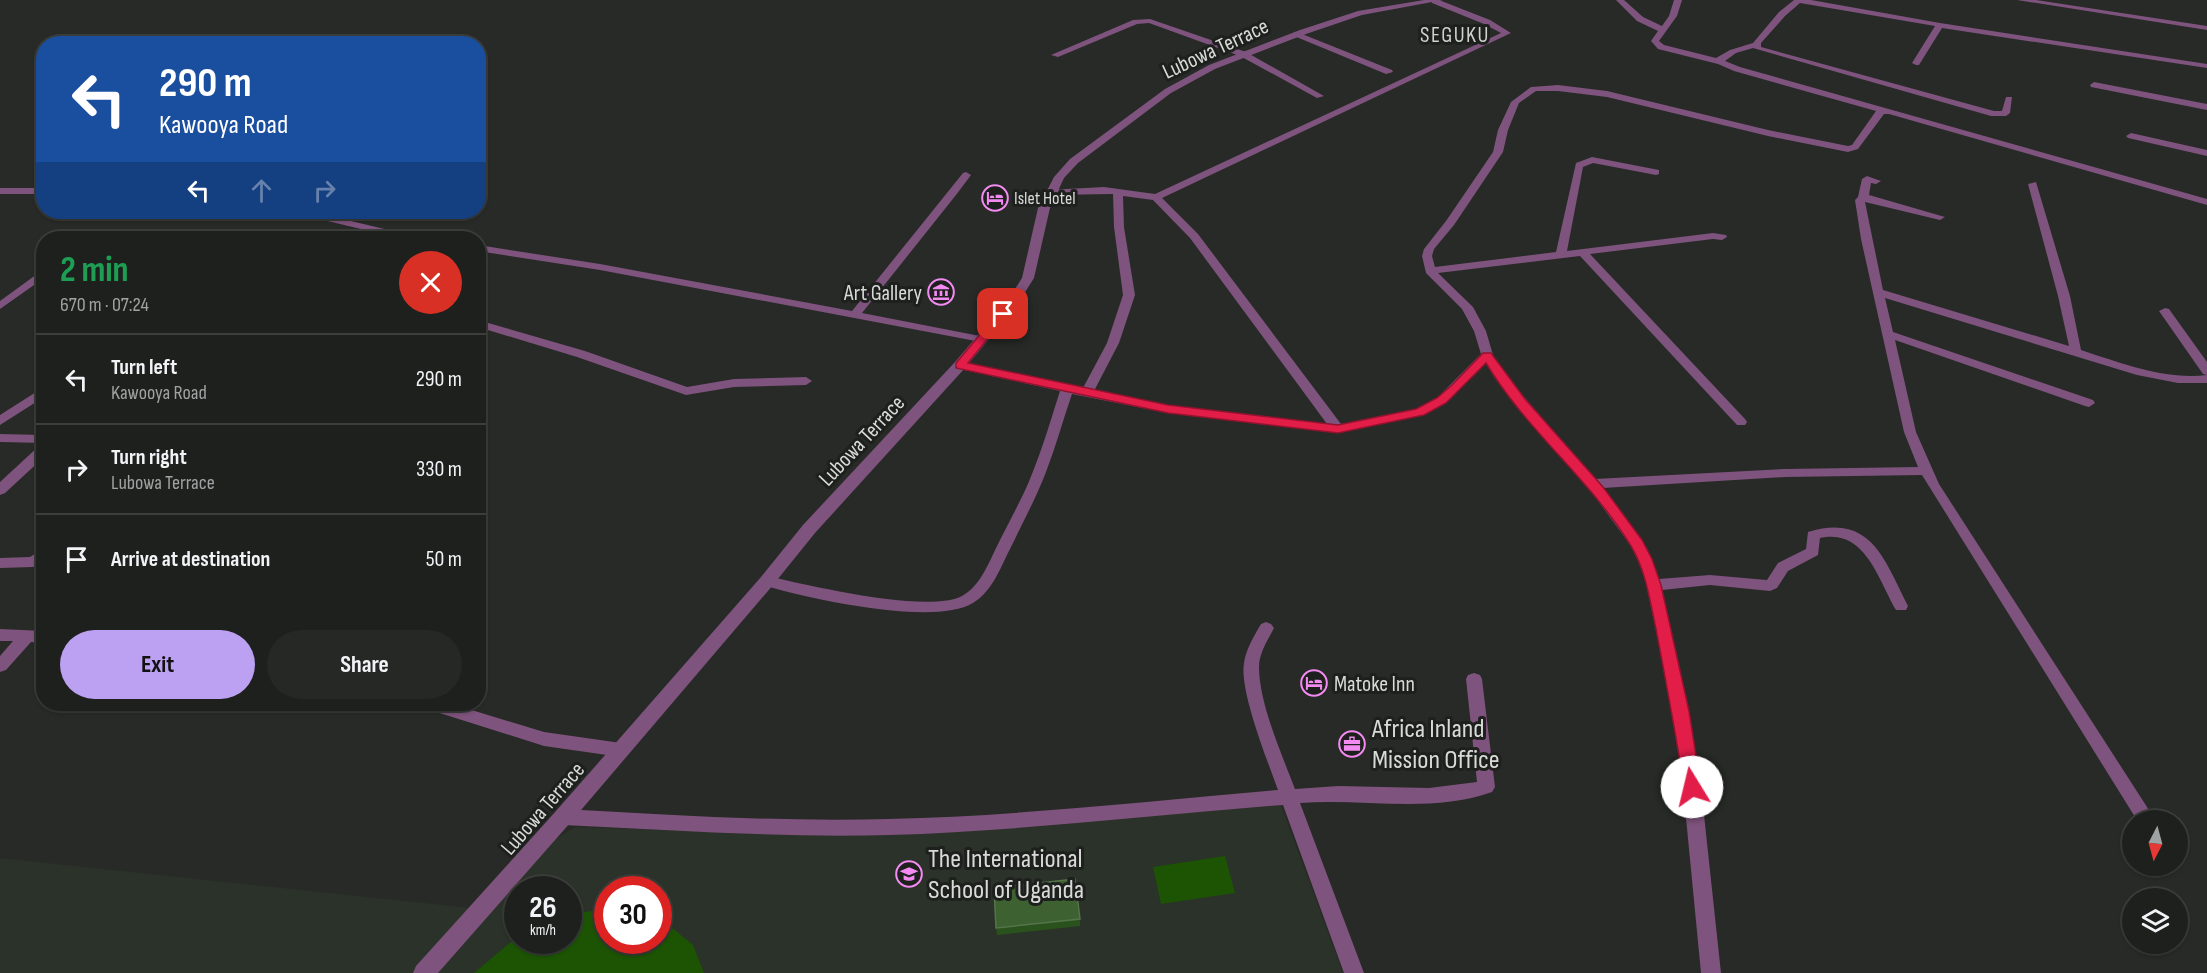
<!DOCTYPE html>
<meta charset="utf-8">
<style>
body{margin:0;font-family:"Sofia Sans Condensed",sans-serif;background:#252825;color:#f1f3f6;height:100vh;display:flex;flex-direction:column;font-size:22px;white-space:nowrap}
*{box-sizing:border-box;margin:0}
p{font-size:20px;color:#a0a3a3}
.icon{flex:none;width:33px;height:33px;fill:none;stroke:currentColor;stroke-width:2;stroke-linecap:round;stroke-linejoin:round}
.map{position:relative;flex:1;overflow:hidden}
.drawer{position:absolute;left:36px;top:231px;width:450px;height:480px;display:flex;flex-direction:column;background:#1d201c;border-radius:24px;box-shadow:0 2px 4px #0004,0 0 0 2px #3b3e3b}
.drawer>*{flex:none}
.hud{position:absolute;left:36px;top:36px;width:450px;height:183px;border-radius:24px;box-shadow:0 2px 4px #0004,0 0 0 2px #3b3e3b;background:#1a4fa0;color:#fff;overflow:hidden}
.needle{width:39px;rotate:186deg}
.controls{position:absolute;left:2122px;top:810px;display:grid;gap:12px}
.controls a{display:grid;place-items:center;width:66px;height:66px;border-radius:50%;background:#1d201c;box-shadow:0 2px 4px #0004,0 0 0 2px #3b3e3b;font-size:30px}
.speed{position:absolute;left:504px;top:876px;display:flex;gap:12px;font-size:30px;font-weight:700;text-align:center}
.speed>*{display:grid;place-content:center;width:78px;height:78px;border-radius:50%;background:#1d201c;box-shadow:0 2px 4px #0004,0 0 0 2px #3b3e3b;line-height:1}
.speed small{font-size:15px;font-weight:400}
.speed .limit{border:9px solid #d22;background:#fff;color:#111}
.pin{position:absolute;display:grid;place-items:center;width:51px;height:51px;color:#fff;margin:-26px;border-radius:12px;box-shadow:0 3px 9px #0006}
.me{position:absolute;width:66px;margin:-33px;rotate:351deg;stroke-linejoin:round;filter:drop-shadow(0 0 4px #0008)}
.turn{display:flex;align-items:center;gap:21px;height:126px;padding:0 24px;font-size:27px}
.turn .icon{width:78px;height:78px;stroke-width:2.5}
.turn b{display:block;font-size:42px;line-height:51px}
.lanes{display:flex;align-items:center;height:57px;padding:0 24px;background:#0003;justify-content:center;gap:30px;direction:ltr}
.lanes .off{opacity:.35}
.round{display:grid;place-items:center;flex:none;width:63px;height:63px;border-radius:32px;background:#252825}
.headline{display:flex;align-items:center;justify-content:space-between;height:102px;padding:0 24px}
h1{font-size:36px;font-weight:700;line-height:45px;color:#1e9e55}
.primary-button{display:flex;gap:12px;margin-top:auto;padding:12px 24px}
.primary-button a{flex:1;height:69px;border-radius:36px;background:#bca0f2;color:#111;font-size:24px;font-weight:700;line-height:69px;text-align:center}
.primary-button a+a{background:#252825;color:#f1f3f6}
ul{padding:0;list-style:none}
li{display:flex;align-items:center;gap:18px;height:90px;padding:0 24px;border-top:2px solid #3b3e3b}
li div{flex:1}
li b{display:block;font-size:22px}
li em{font-style:normal}
.map>svg:first-child{display:block}
.built{fill:#2b3229;fill-rule:evenodd}
.green{fill:#1c5404}
.lines{fill:none;stroke-linecap:round;stroke-linejoin:round}
.minor{fill:#7e537d;fill-rule:evenodd}
.tertiary{fill:#7e537d;fill-rule:evenodd}
.wall{fill:#2a521c}
.building{fill:#3d6130;stroke:#55744b;stroke-width:1.5}
.route{fill:#e11d48;stroke:#92132f;stroke-width:1.5}
.labels{text-anchor:middle;stroke-width:6;stroke-linejoin:round;paint-order:stroke}
.far-poi-label{font-size:18px;fill:#d8dad8;stroke:#1d201d;text-anchor:start}
.far-quarter-label{font-size:22px;letter-spacing:1.5px;fill:#ced3cd;stroke:#1d201d}
.street-label{font-size:22px;fill:#d8dad8;stroke:#1d201d}
.poi-label{font-size:22px;fill:#d8dad8;stroke:#1d201d;text-anchor:end}
.near-poi-label{font-size:27px;fill:#d8dad8;stroke:#1d201d;text-anchor:start}
</style>
<div class="map">
<svg width="2207" height="973" viewBox="0 0 2207 973">
<rect width="100%" height="100%" fill="#272a26"/>
<path class="built" d="M1281,805L1343,973H0V858L481,909L531,853L576,827L849,836ZM518,890H568V940H518ZM608,890H658V940H608Z"/>
<path class="green" d="M1225,856L1235,893L1161,904L1153,867Z
M607,909L608,940H658L660,918L693,945L704,973H474L517,937L518,940H568L569,914Z"/>
<g class="lines">
<path class="minor" d="M1432,0H1439L1490,20L1511,33L1162,198L1198,234L1341,424L1416,409L1438,397L1481,354L1474,331L1462,309L1426,273L1422,256L1424,249L1446,221L1493,152L1498,130L1511,102L1531,87L1558,85L1607,91L1768,130L1848,146L1852,145L1876,111L1734,71L1718,64L1658,49L1651,41L1658,31L1637,21L1616,0H1624L1643,17L1662,26L1669,16L1674,0H1682L1677,16L1659,41L1664,45L1716,58L1730,50L1753,43L1779,12L1794,0H1811L1940,23L2207,64V68L1942,28L1919,65H1916L1912,63L1935,26L1800,3L1785,16L1761,43V47L1994,111H2002L2006,97H2012L2010,113L2006,116H1991L1753,48L1736,53L1725,61L1740,67L2207,199V205L1889,114H1884L1858,149L1848,152L1768,136L1607,97L1558,91H1536L1519,103L1508,130L1503,152L1454,225L1434,249L1432,256L1435,267L1556,252L1576,163L1592,157L1659,170V174L1656,175L1593,163L1583,167L1567,251L1713,233L1726,235L1727,237L1722,240L1713,239L1590,254L1745,419L1747,422L1745,425H1737L1580,256L1438,273L1473,307L1486,331L1493,355L1506,376L1595,479L1785,469L1918,467L1904,432L1861,239L1855,200L1858,197L1862,179L1867,176L1881,181L1876,184L1871,183L1869,195L1945,217L1940,220L1865,202L1883,290L2069,346L2058,296L2028,184L2036,182L2070,296L2081,350C2121,363 2164,380 2207,375V383H2178L2137,375L1885,298L1893,332L2093,400L2095,403L2089,407L2085,406L1895,340L1916,432L1939,484L2147,807L2150,812L2147,817L2141,820L2135,817L1922,475L1785,477L1603,488L1642,540L1659,579L1710,575L1767,580L1778,563L1806,549L1808,532C1871,513 1884,559 1908,606L1906,610H1896C1878,579 1865,528 1820,538L1818,555L1788,571L1777,588L1770,591L1710,585L1662,590L1689,711L1701,787L1721,973H1701L1683,787L1673,711L1644,574L1631,546L1593,494L1497,381L1486,363L1446,403L1424,415L1338,433L1168,413L1072,394C1063,420 1056,446 1046,472C1036,498 1023,522 1011,547C1001,566 993,591 973,603C934,627 806,598 762,585L760,581L762,577L767,576C807,585 927,614 962,596C982,585 990,559 1000,540C1011,518 1023,497 1032,474C1043,447 1051,419 1060,391L960,369L954,365L960,361L1083,388L1107,343L1123,295L1114,227L1113,194L1051,195L1048,194V190L1104,187L1155,194L1501,33L1484,24L1432,3ZM1123,196L1153,200L1190,238L1327,424L1168,405L1094,391L1119,343L1135,295L1124,227Z
M2017,0H2036L2207,26V30Z
M1150,19L1246,52L1324,96L1317,98L1240,56L1149,23L1137,24L1058,57L1051,55L1133,20Z
M1297,32L1392,70L1393,72L1386,74L1294,36V32Z
M2094,82L2207,104V110L2091,87L2090,85Z
M2131,133L2207,150V156L2128,138L2126,136Z
M966,172L971,175L956,195L862,313L985,337L987,339L981,342L600,270L478,251V245L600,264L852,311L963,173Z
M0,188H44V194H0Z
M297,212H313L414,236L415,238H399L298,214Z
M129,229C146,229 189,229 201,238L129,235L86,238L102,231Z
M44,269V278L0,309V301Z
M2165,308L2169,309L2207,362V375L2203,374L2159,311Z
M478,320L585,351L687,387L734,379L806,377L812,381L806,385L734,387L686,395L577,357L478,327Z
M44,387V397L0,425V415Z
M0,434L44,435V443L0,442Z
M44,445V457L5,493L0,495V482L39,446Z
M44,548V561L33,567L0,568V558L30,557Z
M1266,622L1271,624L1274,628C1268,640 1259,653 1259,667C1259,703 1282,755 1295,789L1338,786L1429,788L1477,782L1466,679L1468,675L1474,673L1480,675L1482,679L1495,787L1492,792C1431,814 1363,798 1300,803L1364,973H1344L1283,805C1152,815 1021,831 890,835C781,838 672,830 563,825L557,822L554,817L557,812L563,809C672,815 780,822 889,819C1019,816 1148,801 1278,790C1268,762 1239,690 1244,663C1246,649 1254,636 1261,624Z
M0,629L44,631V643L31,642L6,670L0,672V656L13,641H0Z
M425,704H452L544,732L621,743L627,745L629,750L627,755L621,757L544,746L427,709Z"/>
<path class="tertiary" d="M1424,0H1443L1362,15L1306,34L1215,69L1171,93L1078,163L1064,178L1050,208L1034,278L1017,305L965,368L815,533L773,585L570,823L438,973H413L416,966L556,811L761,577L803,525L955,362L1008,300L1022,278L1038,208L1054,177L1070,159L1165,89L1209,65L1300,30L1358,11Z"/>
</g>
<path class="wall" d="M1080,919V926L997,935L996,928Z"/>
<path class="building" d="M1075,879L1080,919L996,928L994,888Z"/>
<path class="route" d="M1003,311L1008,314L968,363L1168,405L1338,425L1416,409L1437,398L1452,385L1483,353H1491L1525,399L1603,487L1642,540L1652,559L1661,585L1689,711L1701,787L1698,792L1692,794L1686,792L1684,787C1676,734 1666,682 1656,629C1650,601 1646,571 1631,546C1590,479 1526,430 1486,363L1446,403L1424,415L1338,433L1168,413L956,368V363L999,312Z"/>
<defs>
<g id="hotel-ring" transform="scale(1.35)"><circle r="9.5" fill="#1d201d" stroke="#f38af1" stroke-width="1.5"/><path d="M-6-4.5h1.5V1H6V5H4.5V3h-9V5H-6ZM-4 0a1.8 1.8 0 1 1 3.6 0ZM.5 0V-2.5h3Q6-2.5 6 0Z" fill="#f38af1"/></g>
<g id="museum-ring" transform="scale(1.35)"><circle r="9.5" fill="#1d201d" stroke="#f38af1" stroke-width="1.5"/><path d="M0-6L6-3V-2H-6V-3ZM-5-1h2V3h-2ZM-1-1h2V3h-2ZM3-1h2V3H3ZM-6 4H6V6H-6Z" fill="#f38af1"/></g>
<g id="office-ring" transform="scale(1.35)"><circle r="9.5" fill="#1d201d" stroke="#f38af1" stroke-width="1.5"/><path d="M-6-3h4V-5.5h4V-3h4V5H-6ZM-1-4.5V-3h2v-1.5ZM-6 0V1H6V0Z" fill="#f38af1"/></g>
<g id="school-ring" transform="scale(1.35)"><circle r="9.5" fill="#1d201d" stroke="#f38af1" stroke-width="1.5"/><path d="M0-5L7-2L0 1L-7-2ZM-4 1L0 2.5L4 1V4Q0 6-4 4Z" fill="#f38af1"/></g>
</defs>
<g fill-rule="evenodd">
<use href="#hotel-ring" x="995" y="198"/>
<use href="#museum-ring" x="941" y="292"/>
<use href="#hotel-ring" x="1314" y="683"/>
<use href="#office-ring" x="1352" y="744"/>
<use href="#school-ring" x="909" y="874"/>
</g>
<g class="labels">
<g class="far-poi-label">
<text x="1014" y="204">Islet Hotel</text>
</g>
<g class="far-quarter-label">
<text x="1455" y="42">SEGUKU</text>
</g>
<g class="street-label">
<text transform="translate(1215 48) rotate(-25)" y="8">Lubowa Terrace</text>
<text transform="translate(861 440) rotate(-47)" y="8">Lubowa Terrace</text>
<text transform="translate(542 808) rotate(-49)" y="8">Lubowa Terrace</text>
</g>
<g class="poi-label">
<text x="922" y="300">Art Gallery</text>
<text x="1334" y="691" text-anchor="start">Matoke Inn</text>
</g>
<g class="near-poi-label">
<text x="1372" y="737">Africa Inland<tspan x="1372" dy="31">Mission Office</tspan></text>
<text x="928" y="867">The International<tspan x="928" dy="31">School of Uganda</tspan></text>
</g>
</g>
</svg>
<div class="controls">
<a><svg class="needle" viewBox="-14 -14 28 28"><path d="M0-13l5 13h-10z" fill="#e53935"/><path d="M0 13l5-13h-10z" fill="#a0a3a3"/></svg></a>
<a><svg class="icon" aria-label="layers" viewBox="0 0 24 24"><path d="M12 4l9 5-9 5-9-5zM3 14l9 5 9-5"/></svg></a>
</div>
<div class="speed"><div>26<small>km/h</small></div><div class="limit">30</div></div>
<div class="pin" style="left:1003px;top:314px;background:#d93025"><svg class="icon" aria-label="arrive" viewBox="0 0 24 24"><path d="M6 21V4h12l-3 4 3 4H6"/></svg></div>
<svg class="me" style="left:1692px;top:787px" viewBox="-20 -20 40 40"><circle r="19" fill="#fff"/><path d="M0-13L10 11 0 6-10 11z" fill="#e11d48"/></svg>
<div class="hud">
<div class="turn"><svg class="icon" aria-label="left" viewBox="0 0 24 24"><path d="M17 20v-9H6M10 6l-5 5 5 5"/></svg><div><b>290 m</b>Kawooya Road</div></div>
<div class="lanes"><svg class="icon" aria-label="left" viewBox="0 0 24 24"><path d="M17 20v-9H6M10 6l-5 5 5 5"/></svg><svg class="icon off" aria-label="ahead" viewBox="0 0 24 24"><path d="M12 20V5M6 11l6-6 6 6"/></svg><svg class="icon off" aria-label="right" viewBox="0 0 24 24"><path d="M7 20v-9h11M14 6l5 5-5 5"/></svg></div>
</div>
<section class="drawer">
<div class="headline"><div><h1>2 min</h1><p>670 m · 07:24</p></div><a class="round" style="background:#d93025;color:#fff"><svg class="icon" aria-label="close" viewBox="0 0 24 24"><path d="M6 6l12 12M18 6L6 18"/></svg></a></div>
<ul>
<li><svg class="icon" aria-label="left" viewBox="0 0 24 24"><path d="M17 20v-9H6M10 6l-5 5 5 5"/></svg><div><b>Turn left</b><p>Kawooya Road</p></div><em>290 m</em></li>
<li><svg class="icon" aria-label="right" viewBox="0 0 24 24"><path d="M7 20v-9h11M14 6l5 5-5 5"/></svg><div><b>Turn right</b><p>Lubowa Terrace</p></div><em>330 m</em></li>
<li><svg class="icon" aria-label="arrive" viewBox="0 0 24 24"><path d="M6 21V4h12l-3 4 3 4H6"/></svg><div><b>Arrive at destination</b></div><em>50 m</em></li>
</ul>
<div class="primary-button"><a>Exit</a><a>Share</a></div>
</section>
</div>
